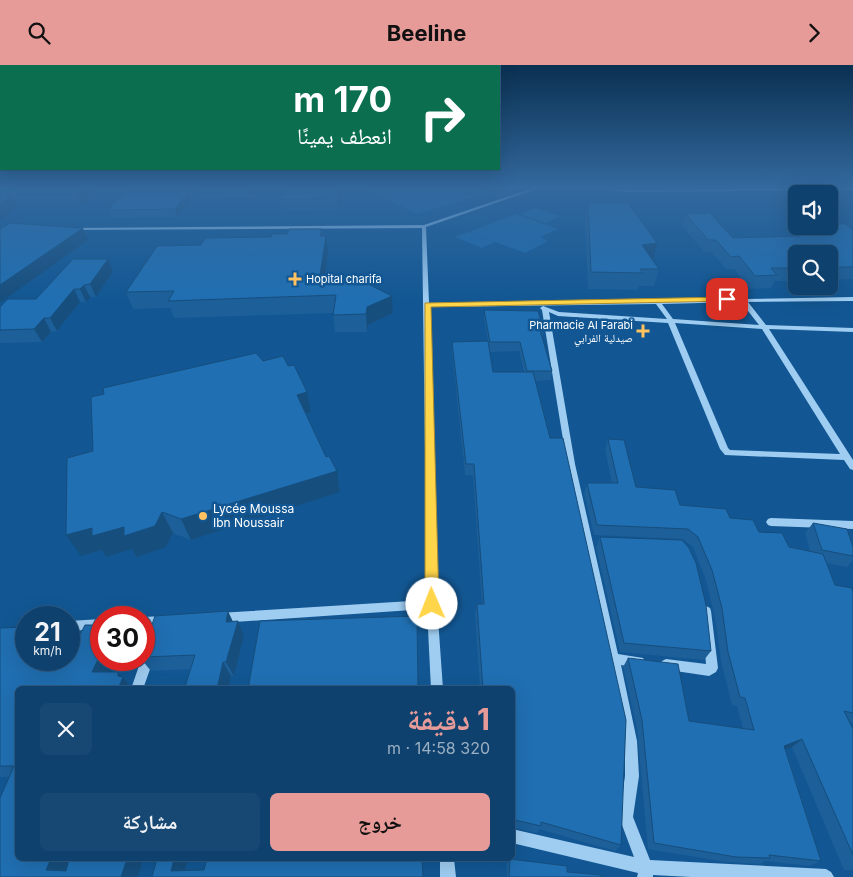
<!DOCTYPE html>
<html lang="ar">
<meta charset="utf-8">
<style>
body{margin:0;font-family:Inter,"Noto Naskh Arabic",sans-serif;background:#174873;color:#f1f3f6;direction:rtl;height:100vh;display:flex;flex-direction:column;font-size:19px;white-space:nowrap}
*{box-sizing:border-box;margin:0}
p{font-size:16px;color:#9bafc2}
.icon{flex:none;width:28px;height:28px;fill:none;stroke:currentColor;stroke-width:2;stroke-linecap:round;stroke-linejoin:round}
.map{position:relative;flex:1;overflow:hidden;direction:ltr}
.panel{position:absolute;left:15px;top:621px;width:500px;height:175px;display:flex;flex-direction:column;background:#0e416e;border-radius:8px;box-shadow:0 5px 20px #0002,0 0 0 1px #2e5a81;direction:rtl}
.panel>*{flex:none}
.hud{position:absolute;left:0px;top:0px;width:500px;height:105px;box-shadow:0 5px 20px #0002,0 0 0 1px #2e5a81;direction:rtl;background:#0b6e4f;color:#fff;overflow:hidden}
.controls{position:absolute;left:788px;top:120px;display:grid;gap:10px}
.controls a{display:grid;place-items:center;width:50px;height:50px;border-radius:8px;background:#0e416e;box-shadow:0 5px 20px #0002,0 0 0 1px #2e5a81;font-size:25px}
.speed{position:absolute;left:15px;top:541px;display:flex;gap:10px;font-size:25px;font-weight:700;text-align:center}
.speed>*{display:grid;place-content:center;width:65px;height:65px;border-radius:50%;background:#0e416e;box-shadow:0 5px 20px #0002,0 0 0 1px #2e5a81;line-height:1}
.speed small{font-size:12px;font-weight:400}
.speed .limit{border:8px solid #d22;background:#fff;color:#111}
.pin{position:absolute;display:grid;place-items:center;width:42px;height:42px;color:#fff;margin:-21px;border-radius:10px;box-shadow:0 2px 8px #0006}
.me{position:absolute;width:55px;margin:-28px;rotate:359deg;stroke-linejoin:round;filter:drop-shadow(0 0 4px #0008)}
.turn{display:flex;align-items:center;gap:18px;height:105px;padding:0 25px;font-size:22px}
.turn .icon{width:65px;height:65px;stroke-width:2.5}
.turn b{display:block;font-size:35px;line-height:42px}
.round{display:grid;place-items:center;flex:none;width:52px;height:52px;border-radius:8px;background:#174873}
.overview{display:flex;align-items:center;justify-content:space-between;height:85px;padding:0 25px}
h1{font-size:30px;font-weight:700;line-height:38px;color:#e69b98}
.action{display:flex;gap:10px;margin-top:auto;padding:10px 25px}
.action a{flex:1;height:58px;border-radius:8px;background:#e69b98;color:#111;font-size:20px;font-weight:700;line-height:58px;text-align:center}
.action a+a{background:#174873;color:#f1f3f6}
header{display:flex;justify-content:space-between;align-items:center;height:65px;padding:0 25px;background:#e69b98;color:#111;font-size:22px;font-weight:700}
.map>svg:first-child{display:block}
.green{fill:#1a6aad}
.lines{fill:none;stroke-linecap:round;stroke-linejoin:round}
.minor{fill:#9fcdf2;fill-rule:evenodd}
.wall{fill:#1c5f99;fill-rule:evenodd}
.shaded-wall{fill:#164e7d}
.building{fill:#206fb2;stroke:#164e7d}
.route{fill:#ffd54a;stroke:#a68a30}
.poi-dot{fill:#ffc261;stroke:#125793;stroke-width:2}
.labels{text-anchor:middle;stroke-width:5;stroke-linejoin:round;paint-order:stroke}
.far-poi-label{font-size:11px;fill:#fff;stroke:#125793;text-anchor:start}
.poi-label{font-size:12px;fill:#fff;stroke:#125793;text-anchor:start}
</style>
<header><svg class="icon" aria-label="forward" viewBox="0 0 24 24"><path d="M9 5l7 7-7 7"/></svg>Beeline<svg class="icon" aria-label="search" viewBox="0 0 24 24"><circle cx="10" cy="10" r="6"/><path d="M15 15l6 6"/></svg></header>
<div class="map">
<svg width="853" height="812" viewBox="0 0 853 812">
<rect width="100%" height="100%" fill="#125793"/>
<path class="green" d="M362,122H505L417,149Z
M535,143L561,151L546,158L520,149Z
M516,149L558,164L540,172L548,176L525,188L469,167Z
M468,167L495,177L482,183L455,172Z"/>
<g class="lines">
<path class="minor" d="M536,122H542L426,162L429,238L739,234L742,232L745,234L853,232V236L748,237L766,260L853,263V267L769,264L853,395V405L850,404L844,395L725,390L720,384L668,258L558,251L549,247L575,399L618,589L643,593L645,597L643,601L639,603L621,600L637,676L639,711L633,752L650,795L826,804L831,807L834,812H691L653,810V812H637L638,808L512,778V764L634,792L619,752L625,711V676L567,399L542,245L540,243L543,241L559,247L667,254L656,239L429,242L437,539L443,624H431L427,544L219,558L215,556L213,553L215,550L219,548L427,535L422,163L72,165L70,164L72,163L424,160ZM741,237L759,260L673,254L662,239ZM675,258L762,264L840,389L730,385L728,383Z
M597,122L626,125L853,123V125L626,127Z
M771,453L853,456V464L771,461L768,460L766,457L768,454Z
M706,541L710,543L711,546L718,603L716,607L709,611L662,604L660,600L662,596L666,594L706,599L701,546L702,543Z
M163,551L167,552L169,556L167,560L144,562L143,552Z
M101,554V564L69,566V556Z
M149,585L153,586L155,590L143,624H131L141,595H144L145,586Z
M440,794H454L456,812H440Z"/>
</g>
<path class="wall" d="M0,122H132L127,127L191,134L177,152L111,153L108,145L124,127L95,128L82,140L17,141L0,156Z
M198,122H256L251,132L201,133Z
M285,122H343V125L338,145L282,146L280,134Z
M617,122H674L673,123H626Z
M588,138L653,195L659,204L654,221H639L638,225L588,224L585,154Z
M686,149L733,173L793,171L798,161H829L853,165V214L829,215V189H796V216H775L771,223L750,224L734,204H726L712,187H704L682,161Z
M323,171L328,187L324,217L369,219L392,231L393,248L368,260L367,267H335L333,248L174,253L170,243L133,244L126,227L201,180Z
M108,194L113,206L96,232H90L86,237H80L57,266L51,267L42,277L0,278V242L36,234Z
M484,245L544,265L542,273L552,306L551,315L535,316L621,780L615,786L539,764L537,768L512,762V624H480L475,549L477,539H482L473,410H465L452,287V277L488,276L484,254ZM519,286L524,307H493L490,287Z
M311,347L306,349L340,427L191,475L173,468L166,482L137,492L132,484L106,492L102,485L81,491L93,386Z
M608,374L636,422L680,440L730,453L759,467L789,482L810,486L805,468L813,458L853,482V495L847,502L827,498L835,520L853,527V658L850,657L853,664V805H844L792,682L786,684L821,796L809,801L765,796L760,799L726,797L648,784L637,663L623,602L628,593L689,656L743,664L737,641L732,640L721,596L715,553L706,515L693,482L683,474L594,470L584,428L587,418H612L605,385Z
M600,472L711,586L704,595L620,587L596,482Z
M233,556H238L244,571L234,611H231L228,624H18V794H143L138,812H0L9,712H0V563L26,595H116L111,607H118L132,623L185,622L191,604L151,606L142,595H144V582Z
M510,794L567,807L601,812H507V799Z"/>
<path class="shaded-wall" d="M85,122H93L95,128L82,140L77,129Z
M124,122H132L126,127Z
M248,122H256L251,132Z
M340,122H343V125L338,145L337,133Z
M189,126L191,134L177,152L175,144Z
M11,130L17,141L0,156V139Z
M83,163L88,175L0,238V220Z
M326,171L328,187L322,231L319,217Z
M657,178L653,195L642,180Z
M108,194L113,206L96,232L90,219Z
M84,220L90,232L86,237L80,224Z
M74,224L80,237L57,266L50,253Z
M392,231L393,248L368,260L367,267L366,249L367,242Z
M44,253L51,267L42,277L34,264Z
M307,327L311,347L301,350L297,330Z
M337,406L340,427L191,475L181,454Z
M162,447L173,468L166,482L137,492L132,484L106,492L102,485L81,491L66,470L92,463Z
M228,546L235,561L226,557Z
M238,556L244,571L234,611L226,597Z
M26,572V595L18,587Z
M101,588V595H116L105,621L92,607Z
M223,597L231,611L228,624H217Z
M118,607L133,624H118Z
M802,674L792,682L775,688L784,681Z
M51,794H71L65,812L46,805Z
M127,794H143L138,812H121Z
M174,794H188L183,812L171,806Z"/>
<path class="building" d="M0,122H85L77,129L11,130L0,139Z
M285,122H340L337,133L280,134Z
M189,126L175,144L108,145L125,127Z
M588,138H628L657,178L642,180L659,204H640L643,208L591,207Z
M710,148L733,173L801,171L797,167H807L801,161H829V159H846L853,165V202H829V189H796V203H771L777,210L755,211L739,191L731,192L716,175H708L686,149Z
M10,158L83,163L0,220V164Z
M289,164H322L320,171H326L319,217L368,216V219L392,231L367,242L366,249L333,250L336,230L168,236L174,226L126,227L157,181L201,180L205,173L271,172L272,169H287Z
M73,194H108L90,219L84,220L80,224H74L50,253H44L34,264L0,265V242L8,234H36Z
M484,245L538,246L544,265H540L552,306H527L520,277H490Z
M488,276L493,307H533L550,373H563L626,655L621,780L541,757V761L515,755L512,759V624H483L477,539H484L474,399H466L452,277Z
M256,288L263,296L283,291L288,301L294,300L307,327L297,330L326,392L329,391L337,406L181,454L162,447L155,461L124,471V462L92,471V463L66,470L67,393L93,386L91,332L104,329L103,323Z
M608,374L624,375L636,422L675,425L680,440L726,444L730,453L753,455L759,467L782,468L789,482L823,489L835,520L852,523L853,527V648L844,646L853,664V790L802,674L784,681L821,796L769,790L770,793L736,792L654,778L642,655L628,593L678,599L689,656L754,665L745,633L740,632L728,587L722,543L712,505L698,472L688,464L597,460L587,418H618Z
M813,458L847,464L853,482V491L822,485Z
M600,472L682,475L689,483L696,498L706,540L711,586L624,578Z
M228,546L226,557L238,556L226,597H223L217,624H123L185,622L195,590L144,592V582L155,551Z
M417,551L418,624H248L260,556Z
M85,560H101V588L92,607H118V611L123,612L118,624H18V794H51L46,805L66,806L69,794H127L121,812H0V733L14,701H0V563L26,562V572L18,587H26V595H69V587H71Z
M157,794H174L171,806L204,805L207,794H422L423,812H152Z
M510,794L567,801V807L601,810V812H509Z"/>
<linearGradient id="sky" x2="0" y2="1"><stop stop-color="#0a3051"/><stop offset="0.52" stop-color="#33699e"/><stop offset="1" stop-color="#33699e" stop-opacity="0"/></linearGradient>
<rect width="853" height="235" fill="url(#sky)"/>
<path class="route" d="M727,232L730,233V236L431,242L439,539L437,543L432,545L427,543L425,539V238Z"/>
<g class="poi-dot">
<path d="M292.5 206.5h5v5h5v5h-5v5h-5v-5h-5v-5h5z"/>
<path d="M640.5 258.5h5v5h5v5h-5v5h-5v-5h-5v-5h5z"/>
<circle cx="203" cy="451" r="5"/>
</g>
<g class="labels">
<g class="far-poi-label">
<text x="306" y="218">Hopital charifa</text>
<text x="633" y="264" text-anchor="end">Pharmacie Al Farabi<tspan x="633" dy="13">صيدلية الفرابي</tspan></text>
</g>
<g class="poi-label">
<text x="213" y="448">Lycée Moussa<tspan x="213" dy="14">Ibn Noussair</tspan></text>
</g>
</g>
</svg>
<div class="controls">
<a><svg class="icon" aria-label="sound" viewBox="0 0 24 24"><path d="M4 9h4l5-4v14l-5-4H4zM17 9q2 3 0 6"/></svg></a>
<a><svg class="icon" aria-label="search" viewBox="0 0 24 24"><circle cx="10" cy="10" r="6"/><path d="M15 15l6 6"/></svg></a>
</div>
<div class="speed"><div>21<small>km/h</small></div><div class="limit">30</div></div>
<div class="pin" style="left:727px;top:234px;background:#d93025"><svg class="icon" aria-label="arrive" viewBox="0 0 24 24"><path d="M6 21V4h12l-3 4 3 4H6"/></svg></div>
<svg class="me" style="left:432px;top:539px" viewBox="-20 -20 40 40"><circle r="19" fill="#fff"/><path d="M0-13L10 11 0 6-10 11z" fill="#ffd54a"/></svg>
<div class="hud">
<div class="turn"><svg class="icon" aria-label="right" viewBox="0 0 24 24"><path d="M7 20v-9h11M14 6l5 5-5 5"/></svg><div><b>170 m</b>انعطف يمينًا</div></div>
</div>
<section class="panel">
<div class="overview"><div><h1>1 دقيقة</h1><p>320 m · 14:58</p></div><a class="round"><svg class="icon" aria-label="close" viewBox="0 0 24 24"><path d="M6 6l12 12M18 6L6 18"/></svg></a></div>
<div class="action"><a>خروج</a><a>مشاركة</a></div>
</section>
</div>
